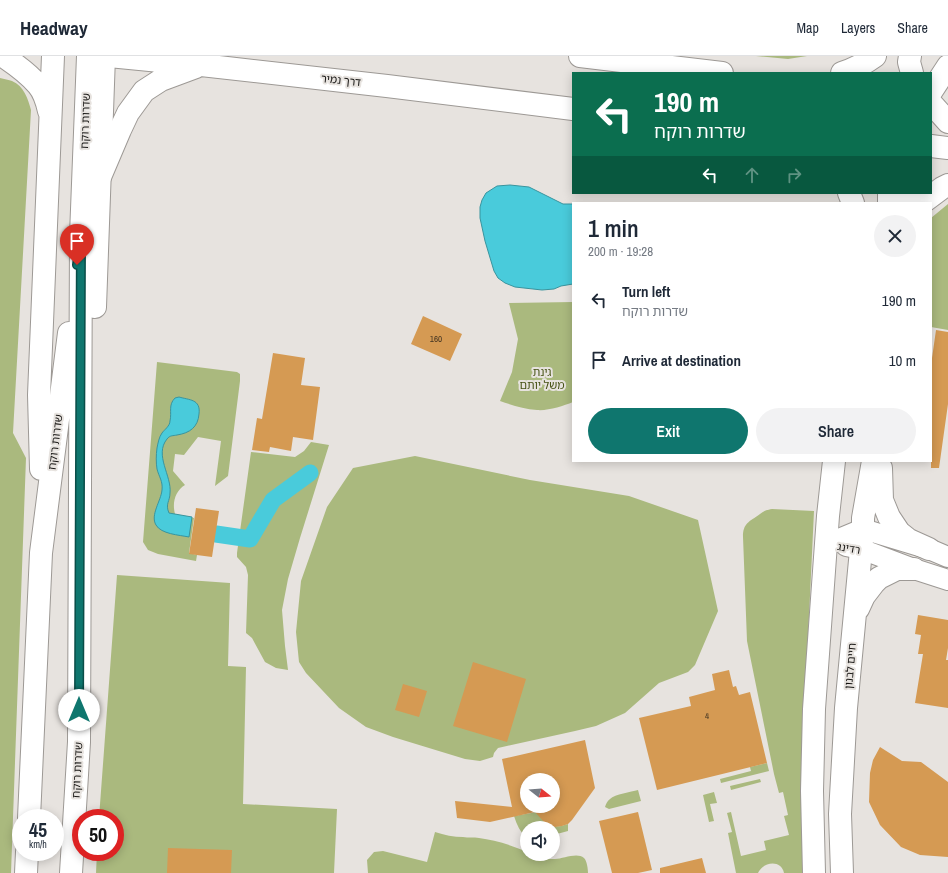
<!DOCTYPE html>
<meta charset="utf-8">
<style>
body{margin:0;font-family:"Archivo Narrow","Noto Sans Hebrew",sans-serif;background:#f2f2f3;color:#1f2937;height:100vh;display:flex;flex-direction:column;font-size:15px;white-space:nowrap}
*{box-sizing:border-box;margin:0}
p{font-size:13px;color:#747a83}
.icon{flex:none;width:22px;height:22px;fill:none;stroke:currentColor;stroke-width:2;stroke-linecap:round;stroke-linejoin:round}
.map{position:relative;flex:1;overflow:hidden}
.details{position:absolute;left:572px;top:146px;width:360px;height:260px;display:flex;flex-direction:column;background:#fff;border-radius:0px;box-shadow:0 2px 10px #0003}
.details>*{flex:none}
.top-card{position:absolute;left:572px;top:16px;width:360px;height:122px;border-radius:0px;box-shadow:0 2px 10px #0003;background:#0b6e4f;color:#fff;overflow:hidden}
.needle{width:26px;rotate:107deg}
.buttons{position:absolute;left:520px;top:717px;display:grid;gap:8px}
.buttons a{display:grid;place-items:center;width:40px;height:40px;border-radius:50%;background:#fff;box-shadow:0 2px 10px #0003;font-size:20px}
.speed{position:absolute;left:12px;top:753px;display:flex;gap:8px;font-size:20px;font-weight:700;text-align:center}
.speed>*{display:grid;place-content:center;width:52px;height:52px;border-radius:50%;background:#fff;box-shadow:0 2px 10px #0003;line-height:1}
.speed small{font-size:10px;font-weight:400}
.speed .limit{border:6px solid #d22;background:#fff;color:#111}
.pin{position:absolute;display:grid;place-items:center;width:34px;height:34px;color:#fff;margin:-41px -17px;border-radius:50% 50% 50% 0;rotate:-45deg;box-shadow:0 0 4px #0007}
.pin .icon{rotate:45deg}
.me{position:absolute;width:44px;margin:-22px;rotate:0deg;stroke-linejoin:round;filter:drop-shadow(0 0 3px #0008)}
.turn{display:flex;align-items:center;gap:14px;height:84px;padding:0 16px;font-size:18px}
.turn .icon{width:52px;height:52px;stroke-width:2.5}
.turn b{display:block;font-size:28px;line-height:34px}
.lanes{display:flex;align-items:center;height:38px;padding:0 16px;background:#0003;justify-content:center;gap:20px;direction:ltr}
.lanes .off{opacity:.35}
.round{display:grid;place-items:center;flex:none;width:42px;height:42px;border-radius:21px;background:#f2f2f3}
.headline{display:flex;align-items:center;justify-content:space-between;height:68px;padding:0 16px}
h1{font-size:24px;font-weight:600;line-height:30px}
.action{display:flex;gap:8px;margin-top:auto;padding:8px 16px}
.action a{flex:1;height:46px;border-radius:24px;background:#0f766e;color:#fff;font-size:16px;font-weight:600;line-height:46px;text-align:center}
.action a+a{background:#f2f2f3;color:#1f2937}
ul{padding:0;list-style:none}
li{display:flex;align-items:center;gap:12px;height:60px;padding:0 16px}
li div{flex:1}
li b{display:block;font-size:15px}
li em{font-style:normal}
header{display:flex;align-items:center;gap:24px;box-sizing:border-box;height:56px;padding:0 20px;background:#fff;border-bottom:1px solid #e0e1e3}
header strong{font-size:19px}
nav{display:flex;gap:22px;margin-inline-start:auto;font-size:14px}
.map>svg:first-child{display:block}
.green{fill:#aab97e}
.water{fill:#49cbdb;stroke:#39949e}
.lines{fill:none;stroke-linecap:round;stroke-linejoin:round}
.canal{stroke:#49cbdb;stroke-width:17}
.building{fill:#d59a53;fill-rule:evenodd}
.minor-casing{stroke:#9d9995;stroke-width:22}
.major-casing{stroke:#9d9995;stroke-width:24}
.highway-casing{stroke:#9d9995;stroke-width:24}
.minor{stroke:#fff;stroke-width:20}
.major{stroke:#fff;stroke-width:22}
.highway{stroke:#fff;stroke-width:22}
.route-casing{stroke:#0a4d48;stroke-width:10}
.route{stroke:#0f766e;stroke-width:7}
.labels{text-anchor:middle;stroke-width:4;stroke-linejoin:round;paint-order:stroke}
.number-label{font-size:9px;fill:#443522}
.street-label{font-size:11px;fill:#141311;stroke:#e7e3df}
.park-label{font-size:11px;fill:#465214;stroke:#e7e3df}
</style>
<header>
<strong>Headway</strong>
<nav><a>Map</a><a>Layers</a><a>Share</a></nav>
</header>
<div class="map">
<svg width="948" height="817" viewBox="0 0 948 817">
<rect width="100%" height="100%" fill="#e7e3df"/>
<path class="green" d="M756,0H807L788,3Z
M0,22C4,23 9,24 12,25C24,30 28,43 31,54L13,377L26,402L11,817H0Z
M948,148V274L931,271V162Z
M573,246V346C563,350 548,355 537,354C524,353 512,349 500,345L512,316L518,283L509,247Z
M157,306L237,316L240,318V325L228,420L215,430L221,385L198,381L184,399L175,398L173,415L185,429C175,435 172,447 175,458L194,462L189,497L197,499L196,505L158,498L148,494L143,486Z
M311,386L329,389L300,482L288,523L282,554L285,590L288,614L276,612L265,606L252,582L246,577L248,519L246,511L237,501V497L251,396L295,401L304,395Z
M415,400L530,424L629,440L698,464L718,555L695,609L688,616L659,627L625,657L596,670L575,675L498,692L494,697L493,701L480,705L465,703L393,681L366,671L339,652L306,617L299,606L296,576L301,525L327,451L353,412Z
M772,453L814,455L802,709L805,817H784C781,803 763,806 758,817H736L728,777L732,776L727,757L731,756L741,800L766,794L764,785L789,779L784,760L788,759L783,736L779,737L774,718L747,585L743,481C743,467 749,466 760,458C764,455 766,454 772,453Z
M117,519L230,527L228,610L246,611L243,748L337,753L334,817H96L97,796H115V762H99Z
M767,707L769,715L721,727L720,723L751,715L750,711Z
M760,723L761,726L731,734L730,730Z
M638,734L641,745L609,753L605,751C606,748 607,745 610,743C615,738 631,736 638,734Z
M714,736L717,747L710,748L714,765L709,766L703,739Z
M537,756C546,769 551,774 568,768V775L557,778H553V772H527V782C520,776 517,769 514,760Z
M435,776C444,779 454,781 463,781C468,782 474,781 479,782C494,784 512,789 527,796V798C537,798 546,804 555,803C563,803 577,796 584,802C587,805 588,813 588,817H368L367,804L374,796L383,795L427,806Z"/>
<path class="water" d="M510,129L529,131L563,148H573V228L561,230L554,233L542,234L515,231L505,227L498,222L494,215L485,185L480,162V151L482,144L486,137L497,130Z
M179,341C189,344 201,343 199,358C198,371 190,377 177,379C173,380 170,379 167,383C154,399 172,420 170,437C170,445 165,448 169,457L192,461L189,481C179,479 161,478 156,469C150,459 161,445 162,434C163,425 159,421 157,413C156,407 156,399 157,392C158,387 159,381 162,377C164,374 170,370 170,365C172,356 168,349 175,342Z"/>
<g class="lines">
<path class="canal" d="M216,478L250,483L273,444L310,417"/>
</g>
<path class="building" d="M423,260L462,278L450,305L411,288Z
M936,274L948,276V348L939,412H931V302H932Z
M273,297L305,302L301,329L320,331L313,384L293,381L291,395L270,391L269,396L252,394L257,362L262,363Z
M196,452L219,455L212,501L189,498Z
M918,559L948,564V592L946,604H948V652L915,647L923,598H918L921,579L915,578Z
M473,606L526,623L507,686L453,670Z
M729,614L733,631L736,630L739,639L750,636L767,707L657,734L639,662L691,650L689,641L715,634L712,618Z
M403,628L427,635L419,661L395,654Z
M585,684L595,732L572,764L568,768L562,770L555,771L549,769L544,766L535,756L490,766L457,762L455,745L512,751L502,703ZM527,724H553V750H530L532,753L527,752Z
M880,691L902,705L921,706L948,726V801L920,799L901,791L880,769L869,746L870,717L873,704Z
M638,756L652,814L638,817H612L599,765Z
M168,792L232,794L231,817H167Z
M702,802L706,817H660V812Z"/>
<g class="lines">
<g class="minor-casing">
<path id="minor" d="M827,488L863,473L929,493L948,501
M846,490L861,493L914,513L948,524"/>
</g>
<g class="major-casing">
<path id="major" d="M3,0C15,8 28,17 38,29C44,36 47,46 49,55
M910,0L909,6L912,17
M931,36L948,10
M849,137L853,147
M905,147L907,137
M95,251L104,0
M881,412L882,444L889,461L899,476L909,484L929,493
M41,413L39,339L53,0
M858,553L864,540L874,527L879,522L897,513H914
M29,762L41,497L69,277
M26,817L27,796
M71,817L79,686L81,179L88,0
M814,817L812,735L814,653L828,460L834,405
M842,817L840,758L846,652L863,473V462L873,405"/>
</g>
<g class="highway-casing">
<path id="highway" d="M109,0L201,9L387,30L573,53
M580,0L722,17
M842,17C854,13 864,8 875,0
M931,47L948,66
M931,90L948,92
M100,121L120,74L128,57L144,35L161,24L196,11
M889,147V137
M922,147L942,132L948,129"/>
</g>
<use href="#minor" class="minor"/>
<use href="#major" class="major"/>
<use href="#highway" class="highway"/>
</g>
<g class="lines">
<g class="route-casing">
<path id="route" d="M77,209L81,179L79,654"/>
</g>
<use href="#route" class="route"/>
</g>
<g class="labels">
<g class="number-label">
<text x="436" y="286">160</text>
<text x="707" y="663">4</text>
</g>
<g class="street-label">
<text transform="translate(341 24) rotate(6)" y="4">דרך נמיר</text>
<text transform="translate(85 65) rotate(-88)" y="4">שדרות רוקח</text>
<text transform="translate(55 386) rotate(-83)" y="4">שדרות רוקח</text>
<text transform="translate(849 492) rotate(10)" y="4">רדינג</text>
<text transform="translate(850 610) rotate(-85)" y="4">חיים לבנון</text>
<text transform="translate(77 714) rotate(-87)" y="4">שדרות רוקח</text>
</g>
<g class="park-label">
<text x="542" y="320">גינת<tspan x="542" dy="13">משל יותם</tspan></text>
</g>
</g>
</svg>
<div class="buttons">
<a><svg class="needle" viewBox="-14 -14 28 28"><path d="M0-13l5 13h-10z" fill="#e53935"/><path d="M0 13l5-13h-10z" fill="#747a83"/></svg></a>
<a><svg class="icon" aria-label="sound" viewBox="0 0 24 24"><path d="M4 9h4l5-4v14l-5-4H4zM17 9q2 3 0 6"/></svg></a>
</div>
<div class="speed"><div>45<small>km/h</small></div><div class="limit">50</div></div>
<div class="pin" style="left:77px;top:209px;background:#d93025"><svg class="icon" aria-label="arrive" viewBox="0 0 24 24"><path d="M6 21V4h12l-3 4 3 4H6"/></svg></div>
<svg class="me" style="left:79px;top:654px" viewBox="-20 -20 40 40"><circle r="19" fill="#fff"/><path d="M0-13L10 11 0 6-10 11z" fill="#0f766e"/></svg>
<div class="top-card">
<div class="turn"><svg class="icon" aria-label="left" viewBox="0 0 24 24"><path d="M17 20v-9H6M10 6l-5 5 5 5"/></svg><div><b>190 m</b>שדרות רוקח</div></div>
<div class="lanes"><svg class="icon" aria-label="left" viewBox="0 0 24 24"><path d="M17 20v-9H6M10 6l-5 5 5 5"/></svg><svg class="icon off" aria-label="ahead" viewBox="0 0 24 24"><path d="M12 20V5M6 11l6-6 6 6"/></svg><svg class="icon off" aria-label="right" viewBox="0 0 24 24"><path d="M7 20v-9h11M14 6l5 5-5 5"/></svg></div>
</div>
<section class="details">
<div class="headline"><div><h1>1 min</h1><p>200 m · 19:28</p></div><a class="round"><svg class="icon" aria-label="close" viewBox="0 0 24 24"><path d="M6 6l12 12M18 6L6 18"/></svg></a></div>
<ul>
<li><svg class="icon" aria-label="left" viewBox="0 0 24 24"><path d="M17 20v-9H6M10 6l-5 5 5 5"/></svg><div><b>Turn left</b><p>שדרות רוקח</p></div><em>190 m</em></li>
<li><svg class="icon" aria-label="arrive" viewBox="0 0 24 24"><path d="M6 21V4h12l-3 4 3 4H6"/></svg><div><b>Arrive at destination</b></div><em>10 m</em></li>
</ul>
<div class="action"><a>Exit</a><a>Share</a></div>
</section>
</div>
